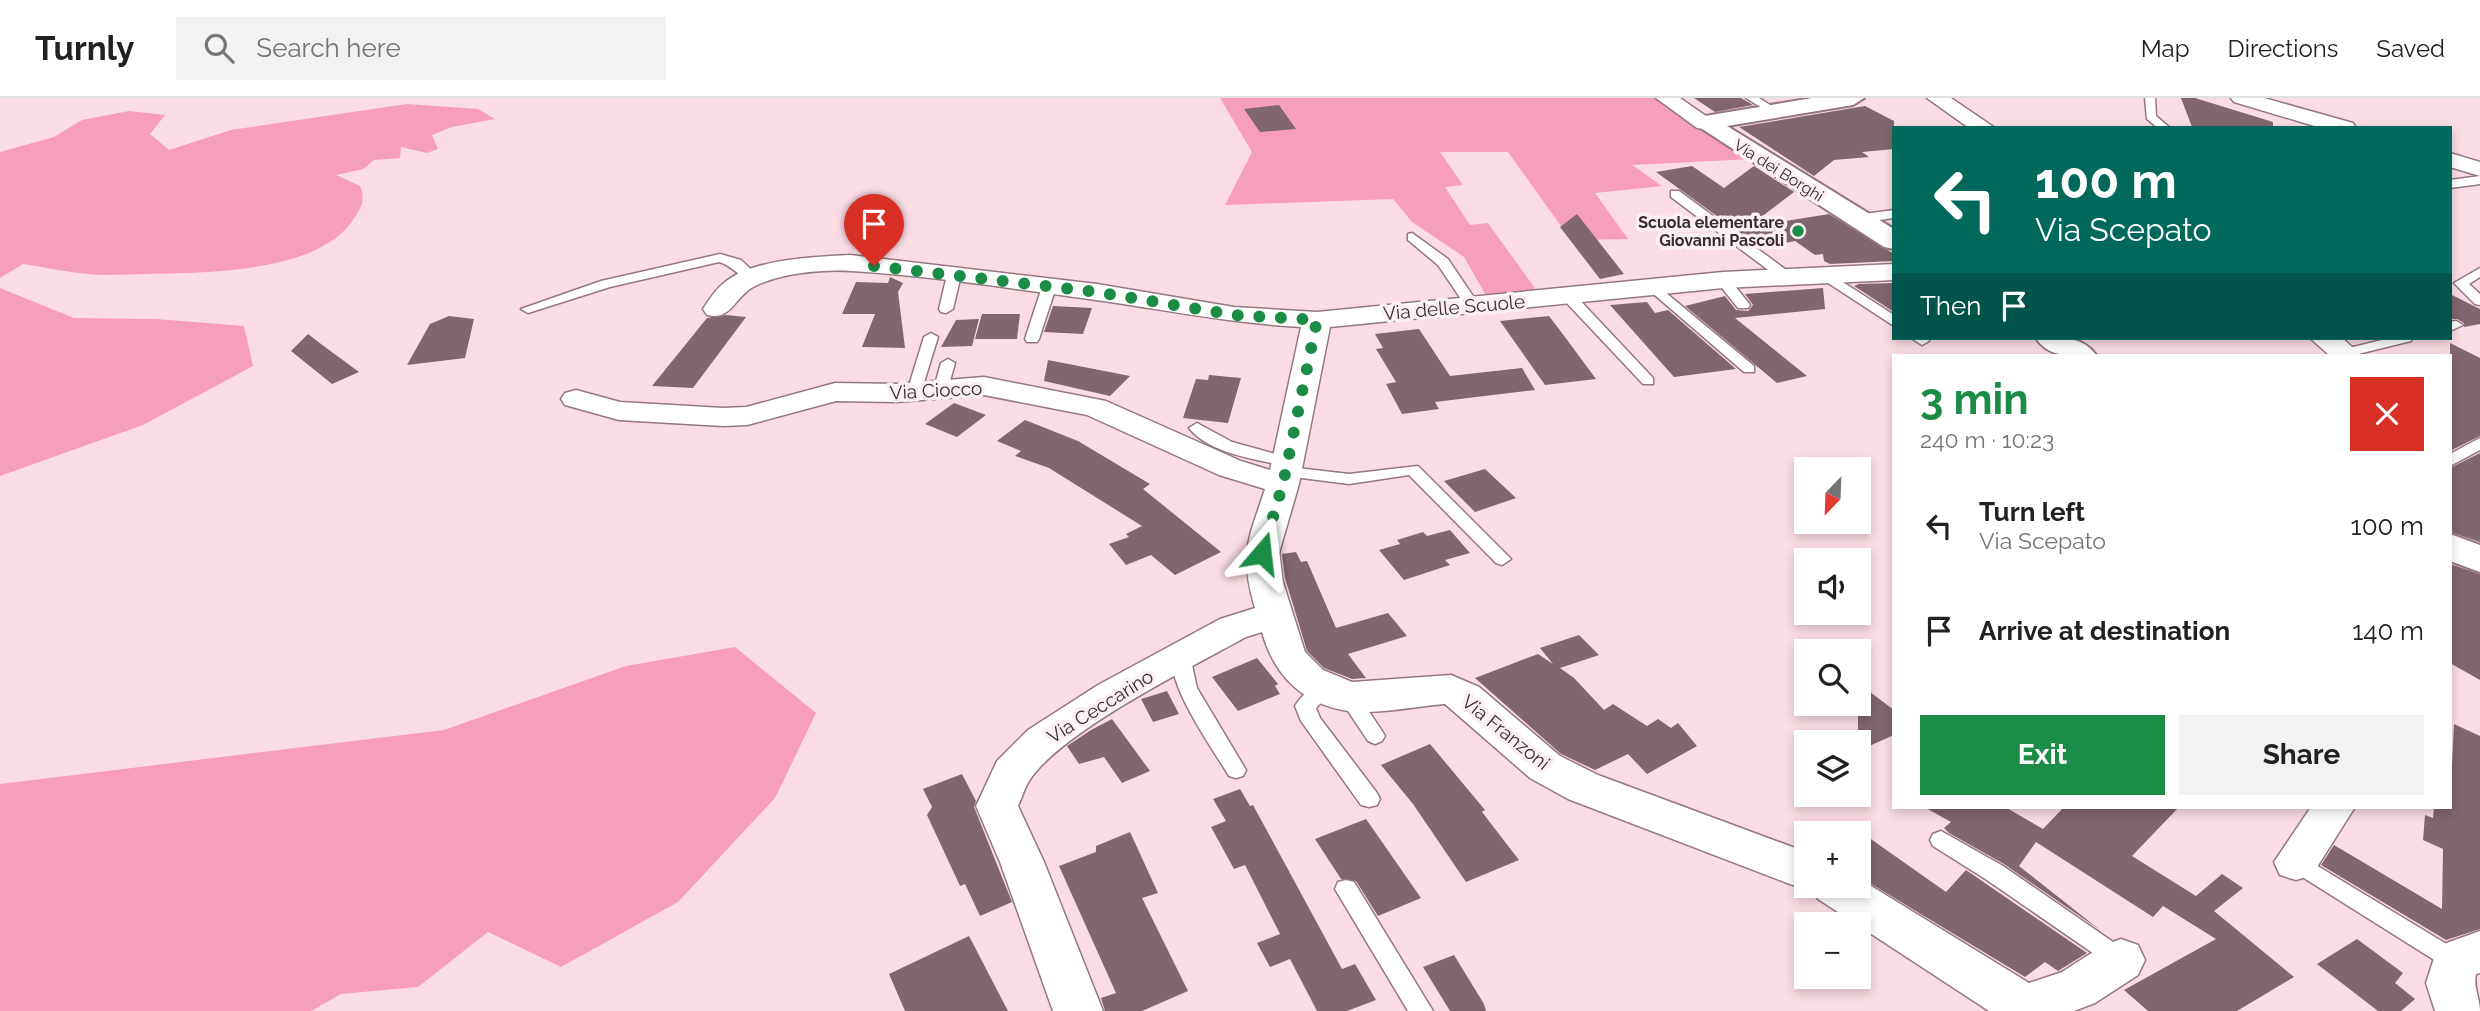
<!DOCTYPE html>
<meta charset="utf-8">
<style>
body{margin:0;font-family:Raleway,sans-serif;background:#f2f2f2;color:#202124;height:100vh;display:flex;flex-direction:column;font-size:26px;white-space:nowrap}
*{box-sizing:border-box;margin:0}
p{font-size:23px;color:#757577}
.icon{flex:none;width:38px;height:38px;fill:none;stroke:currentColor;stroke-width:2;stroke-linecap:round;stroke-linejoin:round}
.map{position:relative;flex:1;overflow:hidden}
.details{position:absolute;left:1892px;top:256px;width:560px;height:455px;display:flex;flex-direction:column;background:#fff;border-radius:0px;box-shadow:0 4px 10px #0003}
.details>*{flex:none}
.banner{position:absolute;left:1892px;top:28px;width:560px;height:214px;border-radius:0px;box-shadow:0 4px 10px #0003;background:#00695c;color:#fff;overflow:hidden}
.needle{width:46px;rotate:203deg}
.tools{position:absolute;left:1794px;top:359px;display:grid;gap:14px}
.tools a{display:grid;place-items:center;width:77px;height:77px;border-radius:0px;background:#fff;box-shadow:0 4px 10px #0003;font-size:35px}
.pin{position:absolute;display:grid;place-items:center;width:60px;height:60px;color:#fff;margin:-72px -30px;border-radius:50% 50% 50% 0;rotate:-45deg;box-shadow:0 0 7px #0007}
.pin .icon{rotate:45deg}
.me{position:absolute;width:77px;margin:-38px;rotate:17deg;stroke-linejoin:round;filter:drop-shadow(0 0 5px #0008)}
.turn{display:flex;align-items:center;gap:24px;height:147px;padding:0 28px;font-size:32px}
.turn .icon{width:91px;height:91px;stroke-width:2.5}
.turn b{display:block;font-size:49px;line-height:60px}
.then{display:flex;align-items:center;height:66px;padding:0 28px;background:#0003;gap:14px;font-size:26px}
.round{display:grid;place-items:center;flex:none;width:74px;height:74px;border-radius:0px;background:#f2f2f2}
.headline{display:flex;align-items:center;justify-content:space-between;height:119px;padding:0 28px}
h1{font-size:42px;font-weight:700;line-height:52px;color:#1a8c46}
.button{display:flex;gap:14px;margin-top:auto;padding:14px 28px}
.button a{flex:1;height:80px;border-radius:0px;background:#1a8c46;color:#fff;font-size:28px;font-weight:700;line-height:80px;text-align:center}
.button a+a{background:#f2f2f2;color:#202124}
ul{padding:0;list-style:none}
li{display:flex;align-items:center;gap:21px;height:105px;padding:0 28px}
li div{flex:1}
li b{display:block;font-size:26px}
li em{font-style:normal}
header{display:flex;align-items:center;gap:42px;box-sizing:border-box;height:98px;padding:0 35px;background:#fff;border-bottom:2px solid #e0e0e0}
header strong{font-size:33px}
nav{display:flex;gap:38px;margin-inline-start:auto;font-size:24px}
.search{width:490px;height:63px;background:#f2f2f2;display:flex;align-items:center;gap:18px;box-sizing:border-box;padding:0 24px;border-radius:0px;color:#757577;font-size:26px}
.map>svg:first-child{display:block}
.green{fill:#f79fba}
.building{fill:#81666d}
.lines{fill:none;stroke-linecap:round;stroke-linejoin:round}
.service-casing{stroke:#94777f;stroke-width:3}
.minor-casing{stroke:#94777f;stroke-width:3}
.tertiary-casing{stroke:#94777f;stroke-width:4}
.service{fill:#fff;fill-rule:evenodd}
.minor{fill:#fff;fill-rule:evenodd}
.tertiary{fill:#fff;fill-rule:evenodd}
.route{stroke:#1a8c46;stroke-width:12;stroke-dasharray:0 21.6}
.poi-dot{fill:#1a8c46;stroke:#fceff2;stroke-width:2.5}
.labels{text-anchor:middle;stroke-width:7;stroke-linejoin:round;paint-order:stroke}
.far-street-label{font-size:16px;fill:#382c2f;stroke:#fceff2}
.far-poi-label{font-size:16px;font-weight:bold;fill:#382c2f;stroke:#fceff2;text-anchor:end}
.street-label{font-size:19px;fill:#382c2f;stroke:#fceff2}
</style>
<header>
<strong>Turnly</strong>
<div class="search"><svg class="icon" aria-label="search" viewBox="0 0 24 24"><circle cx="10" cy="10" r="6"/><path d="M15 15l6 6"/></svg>Search here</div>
<nav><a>Map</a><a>Directions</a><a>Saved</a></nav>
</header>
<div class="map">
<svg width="2480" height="913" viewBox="0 0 2480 913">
<rect width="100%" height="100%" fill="#fcdce4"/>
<path class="green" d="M1220,0H1657L1753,61L1632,67L1662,88L1595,95L1628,141L1571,142L1508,54H1440L1463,87L1445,89L1470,127L1488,125L1539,196L1488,201L1464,159L1412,124L1393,101L1225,107L1252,54Z
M407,6L478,11L495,21L452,29L432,37L438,51L427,55L401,49L400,60L374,62L363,71L336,77L360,88C366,102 361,110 353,122C318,175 203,175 146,176C127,176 106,178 87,176C66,174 44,169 23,166L0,180V54L54,39L82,22L129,13L165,17L150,36L169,52L231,32Z
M0,190L74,220L156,221L244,228L253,268L143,327L0,378Z
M735,549L816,615L775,700L678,804L561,869L488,834L418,889L341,896L311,913H0V686L444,632L626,568Z"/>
<path class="building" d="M1694,0H1741L1753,7L1715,14Z
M2181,0H2195L2273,24V30L2192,29Z
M1279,7L1296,31L1260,34L1244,11Z
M1865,8L1894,23V51L1862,54L1869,59L1834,62L1814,78L1739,29Z
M1692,68L1724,90L1754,68L1794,94L1748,129L1829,116L1894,156V163L1830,166L1824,163L1823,156L1815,157L1795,143L1761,150L1656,74Z
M1577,116L1624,176L1600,181L1560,129Z
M890,179L903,185L898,194L905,250L862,249L875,216H842L856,184L888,185Z
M1894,185V214L1854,188L1859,186Z
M1823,190L1825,211L1735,220L1807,278L1777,285L1685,208L1725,198L1736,212L1748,213L1753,207L1745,196Z
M2450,196L2480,211V226L2464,229V225L2457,221H2450Z
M1647,204L1655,215L1668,212L1736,271L1674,279L1610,207Z
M1053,208L1092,210L1083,236L1044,234Z
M982,216H1020L1017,241H975Z
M726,217L746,219L693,290L652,288L707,220Z
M449,218L474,221L465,260L407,267L430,226Z
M1549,218L1562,235L1596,281L1545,287L1500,223Z
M979,221L972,248L941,249L956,222Z
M1419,231L1450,278L1522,270L1535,292L1435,304L1439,311L1402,316L1386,286L1396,284L1376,251L1383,250L1375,236Z
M308,236L321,246L359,274L332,286L291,253Z
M2450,245L2480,260V338L2450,353Z
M1048,262L1130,278L1110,298L1044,283Z
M1209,277L1241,280L1228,325L1183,320L1196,281L1208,282Z
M954,305L986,317L957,339L925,326Z
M1025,322L1078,343L1150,386L1143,391L1221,454L1175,477L1151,457L1126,467L1109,446L1129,439L1126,436L1142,428L1049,370L1015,358L1021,353L997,343Z
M2480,355V444L2450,434V370Z
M1485,371L1516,400L1475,414L1444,383Z
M1450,432L1470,455L1445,462L1450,467L1404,482L1379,452L1400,446L1397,442L1423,434L1427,438Z
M1296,454L1301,464L1307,463L1336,530L1388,515L1407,538L1348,556L1366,580L1352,581L1324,570L1307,553L1285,480L1282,456Z
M2450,466L2480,476V582L2450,565Z
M1579,537L1599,557L1560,570L1574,580L1604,612L1613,606L1647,628L1658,621L1671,630L1678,625L1697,648L1647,676L1628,656L1595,672L1561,656L1475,580L1538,556L1553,566L1540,550Z
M1257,560L1278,586L1275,588L1280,596L1238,613L1212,579Z
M1858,585L1894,612V637L1858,653Z
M1167,593L1179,616L1153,624L1141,601Z
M1112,621L1150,673L1122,685L1104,659L1079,666L1067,648L1091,632Z
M2454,626L2480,638V831L2446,842L2321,767L2334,747L2442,811L2443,751L2423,742L2425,717L2433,720L2434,709H2450Z
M1430,646L1485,712L1482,714L1519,762L1466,784L1413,706L1381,667Z
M962,676L976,703L974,709L1012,804L980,818L965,786L960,788L927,717L932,709L923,691Z
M1240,691L1250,708L1253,707L1342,871L1355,866L1376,902L1347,913H1317L1290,861L1270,869L1257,845L1280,836L1245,767L1234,771L1211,729L1226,723L1213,701Z
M1924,709H2005L2043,731L2064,709H2179L2132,758L2196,798L2222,776L2243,790L2214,813L2294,879L2237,913H2148L2124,892L2216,841L2163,808L2153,819L2036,744L2019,768L2100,832L2004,766L1949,735L1944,730L1951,724Z
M1366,721L1421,800L1378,818L1356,783L1341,781L1315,741Z
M1858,732L1946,794L1966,772L2087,855L2058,873L2045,864L2025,879L1858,778Z
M1130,734L1158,795L1142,800L1188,893L1142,913H1105L1101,900L1116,895L1059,768L1096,754V748Z
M969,838L1008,913H905L889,876Z
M2357,841L2403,875L2395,885L2415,901L2401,913H2378L2317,866Z
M1454,857L1484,906L1486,913H1450L1423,869Z"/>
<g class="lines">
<g class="service-casing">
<path id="service" d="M1746,0H1759L1781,14L1772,16Z
M2145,0H2155L2156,18L2170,30H2158L2147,21Z
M2480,78V86L2450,90V82Z
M1671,93H1679L1789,174V180H1779L1671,99Z
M1894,112V120L1857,125L1851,121L1857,117Z
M1412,135L1448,161L1479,207L1477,210H1467L1438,167L1408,142V136Z
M720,156L741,162L760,180L753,184C740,180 733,168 719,164L610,189L528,215L521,211L601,183Z
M2480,170V179L2469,186L2480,196V207L2475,206L2454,185Z
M1824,172L1894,217V228L1819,179V173Z
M954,173L961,177L953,211L946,215L941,214L939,211L947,177Z
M1723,178L1728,179L1750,207L1748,210H1738L1718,185L1716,182Z
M1049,185L1056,189L1039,241L1037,244H1027L1025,241L1042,189Z
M1654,185L1754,268V274H1744L1649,192L1647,189Z
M1568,194L1573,195L1653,280V286H1643L1563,201V195Z
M2456,223L2463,227L2450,233V224Z
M931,235L938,239L921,294L914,298L909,297L907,294L924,239Z
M1911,240H1927L1929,243L1922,247Z
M2390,240H2413L2411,243L2354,257L2339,255L2341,252Z
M948,261L955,265L948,290L946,293H936L934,290L941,265Z
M1197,325L1232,344L1294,361L1296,364L1289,369L1349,376L1418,368L1511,461L1502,467L1496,465L1409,377L1349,386L1286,378L1278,373L1286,368C1255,361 1210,356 1189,330Z
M2480,340V352L2450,368V356Z
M1182,551L1189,553L1197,590L1246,672L1243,678L1236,680L1229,678C1215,654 1160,579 1175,553Z
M1325,583L1332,585L1335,590L1316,610L1320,620L1377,695L1380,701L1377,707L1369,709L1361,707L1301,623L1295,608C1301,598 1314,586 1325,583Z
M1349,592L1356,594L1382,633L1385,638L1382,643L1375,646L1368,643L1342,604L1339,599L1342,594Z
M1941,733L2003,768L2129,855L2133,862L2129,869L2121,872L2113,869L1987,782L1933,748L1930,742L1933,736Z
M2296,755L2463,856L2467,863L2463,870L2455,873L2447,870L2288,770L2285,764L2288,758Z
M1346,782L1354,784L1433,913H1408L1335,791L1338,784Z"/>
</g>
<g class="minor-casing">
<path id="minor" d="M1656,0H1680L1716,25L1705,31L1697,30Z
M1927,0H1951L1995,30H1969Z
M2231,0H2264L2353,25L2356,30H2321L2234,4Z
M2450,55L2480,64V78L2450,69Z
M850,157L1097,186L1234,209L1317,214L1723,174L1894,166V182L1723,190L1330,229L1299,386L1279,455L1282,481L1305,554L1323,572L1352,584L1451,577L1479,589L1560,658L1598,677L1806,754V788H1858V780L2029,885L2062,874L2104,847L2121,841L2138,847L2145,862L2138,877L2095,905L2074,913H1989L1818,801L1812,789L1806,791L1790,786L1568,701L1530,680L1445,606C1419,608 1372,617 1348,613C1302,606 1274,577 1262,534L1246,539C1192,569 1060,634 1029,683C1024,691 1022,700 1018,708L1044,764L1103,913H1053L1000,764L976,708L997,663L1028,632L1098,587L1220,521L1255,510C1239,455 1248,443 1265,391L1219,377L1087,317L984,297L897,304L836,303L747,327L723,328L619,322L565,307L561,301L565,295L576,292L620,304L723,310L746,309L835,285L897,286L984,279L1106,303L1241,363L1270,372L1301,229C1230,225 1166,212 1096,202C1015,191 933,178 852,173C823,171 780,175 753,189C734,200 731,223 707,217L703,211C709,202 715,192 724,185C751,161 814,159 850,157Z
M2310,240H2342L2361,257H2329Z
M2311,709H2355L2312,777L2296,782L2280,777L2274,764Z
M2480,833V875L2476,876C2473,889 2480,900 2480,913H2435L2426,885L2438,848Z"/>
</g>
<g class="tertiary-casing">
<path id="tertiary" d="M1812,0H1864L1853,7L1727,28L1894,131V151L1884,149L1693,25L1697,20L1705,18Z
M2036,240C2058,240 2081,236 2096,257C2074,258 2049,261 2036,240Z
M2450,436L2480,447V474L2450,463Z"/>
</g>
<use href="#service" class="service"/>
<use href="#minor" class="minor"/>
<use href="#tertiary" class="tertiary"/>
</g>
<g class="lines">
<path class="route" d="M874,168L1097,194L1234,217L1317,222L1283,386L1262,455"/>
</g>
<circle class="poi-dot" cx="1798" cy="133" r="7"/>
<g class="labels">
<g class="far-street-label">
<text transform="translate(1779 72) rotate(32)" y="6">Via dei Borghi</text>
</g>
<g class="far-poi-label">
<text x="1784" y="130">Scuola elementare<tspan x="1784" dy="18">Giovanni Pascoli</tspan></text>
</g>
<g class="street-label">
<text transform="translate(1454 209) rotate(-5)" y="7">Via delle Scuole</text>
<text transform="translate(936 292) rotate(-3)" y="7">Via Ciocco</text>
<text transform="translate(1100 608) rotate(-32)" y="7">Via Ceccarino</text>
<text transform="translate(1506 634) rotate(39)" y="7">Via Franzoni</text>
</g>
</g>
</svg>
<div class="tools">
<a><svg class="needle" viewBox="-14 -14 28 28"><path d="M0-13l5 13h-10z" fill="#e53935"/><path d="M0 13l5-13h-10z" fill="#757577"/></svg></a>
<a><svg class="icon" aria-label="sound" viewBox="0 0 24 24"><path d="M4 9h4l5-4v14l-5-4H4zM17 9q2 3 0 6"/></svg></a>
<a><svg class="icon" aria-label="search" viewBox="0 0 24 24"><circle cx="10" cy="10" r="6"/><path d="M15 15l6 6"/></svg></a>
<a><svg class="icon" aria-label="layers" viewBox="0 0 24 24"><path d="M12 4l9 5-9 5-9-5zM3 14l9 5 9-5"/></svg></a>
<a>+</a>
<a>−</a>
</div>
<div class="pin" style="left:874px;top:168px;background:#d93025"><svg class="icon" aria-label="arrive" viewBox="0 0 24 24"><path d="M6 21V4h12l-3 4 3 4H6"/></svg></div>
<svg class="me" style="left:1262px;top:455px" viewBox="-20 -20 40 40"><path d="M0-17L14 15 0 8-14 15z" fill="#1a8c46" stroke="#fff" stroke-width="4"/></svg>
<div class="banner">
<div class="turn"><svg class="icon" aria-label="left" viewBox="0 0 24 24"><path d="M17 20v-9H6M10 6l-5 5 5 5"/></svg><div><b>100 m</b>Via Scepato</div></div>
<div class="then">Then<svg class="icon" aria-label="arrive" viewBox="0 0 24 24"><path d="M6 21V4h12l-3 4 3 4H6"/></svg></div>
</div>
<section class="details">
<div class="headline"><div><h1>3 min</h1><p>240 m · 10:23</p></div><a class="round" style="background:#d93025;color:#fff"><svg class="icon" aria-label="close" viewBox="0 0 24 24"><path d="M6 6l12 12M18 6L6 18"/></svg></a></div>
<ul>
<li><svg class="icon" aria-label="left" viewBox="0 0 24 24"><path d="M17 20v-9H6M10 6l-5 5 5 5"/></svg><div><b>Turn left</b><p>Via Scepato</p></div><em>100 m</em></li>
<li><svg class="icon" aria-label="arrive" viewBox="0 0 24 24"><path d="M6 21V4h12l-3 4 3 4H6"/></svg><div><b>Arrive at destination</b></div><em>140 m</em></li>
</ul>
<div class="button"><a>Exit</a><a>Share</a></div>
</section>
</div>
